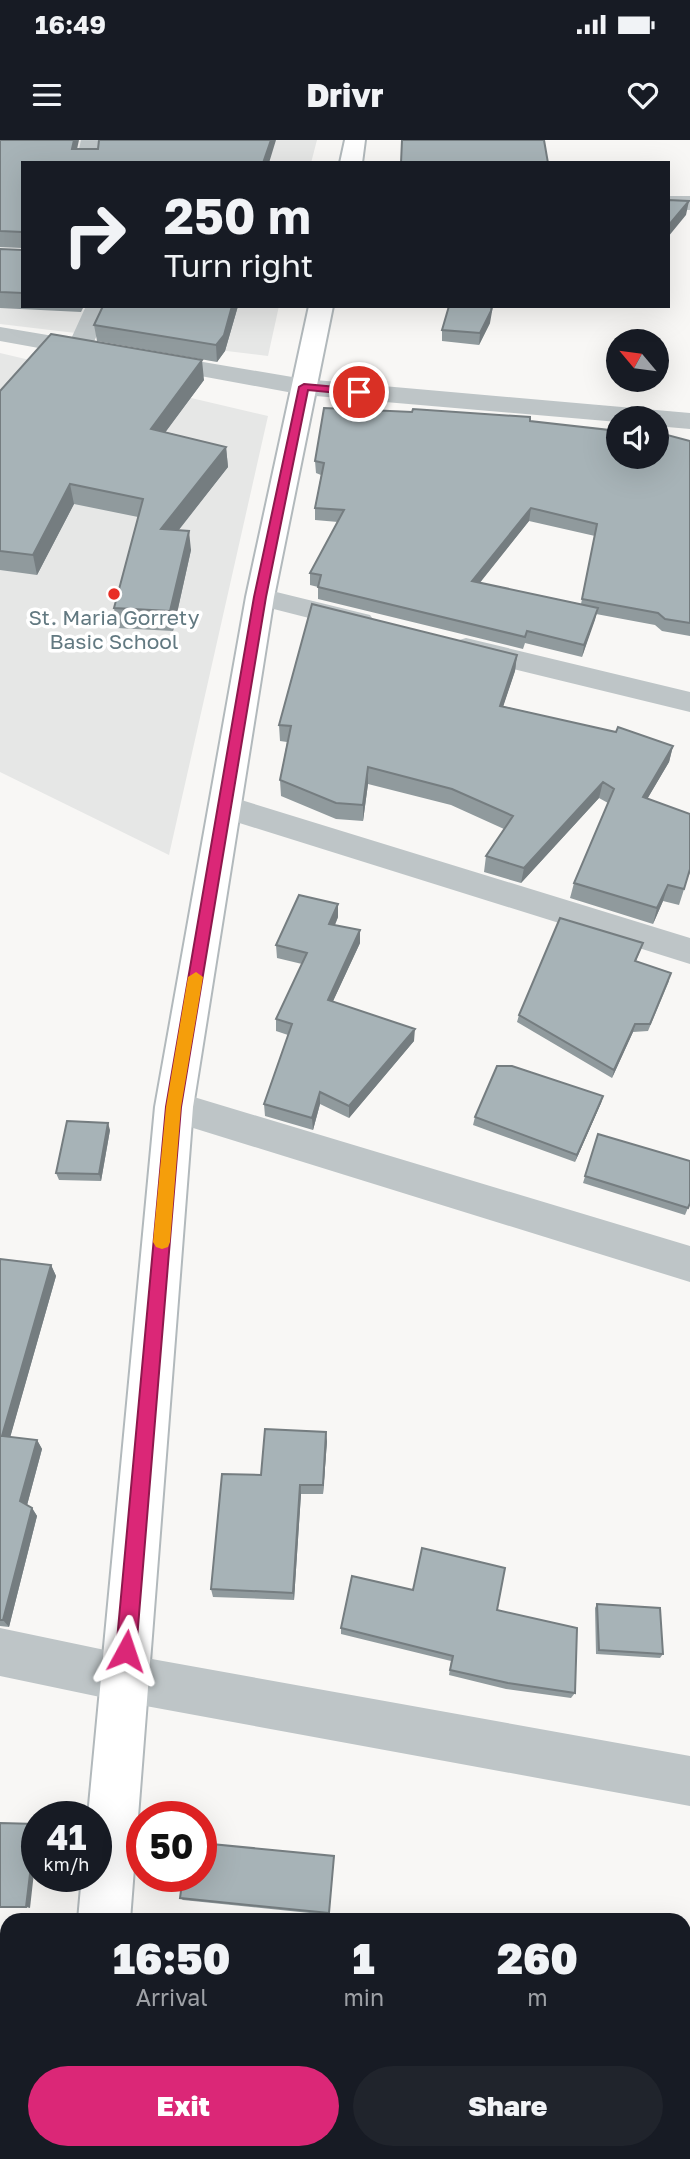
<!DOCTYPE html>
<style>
body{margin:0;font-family:"Golos Text",sans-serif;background:#20242c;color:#f1f3f6;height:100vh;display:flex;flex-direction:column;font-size:26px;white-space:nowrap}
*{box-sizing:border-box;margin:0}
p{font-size:23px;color:#9ea1a6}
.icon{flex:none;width:38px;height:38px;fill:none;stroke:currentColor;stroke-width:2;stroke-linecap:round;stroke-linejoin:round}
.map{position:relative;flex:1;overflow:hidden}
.side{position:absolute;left:0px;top:1773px;width:691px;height:247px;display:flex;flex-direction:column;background:#171b24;border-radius:21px 21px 0 0;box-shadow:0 7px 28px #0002}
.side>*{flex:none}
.guide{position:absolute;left:21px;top:21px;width:649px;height:147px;border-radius:0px;box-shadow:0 7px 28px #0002;background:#171b24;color:#f1f3f6;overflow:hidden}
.needle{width:46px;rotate:299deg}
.fabs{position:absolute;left:606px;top:189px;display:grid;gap:14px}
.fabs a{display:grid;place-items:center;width:63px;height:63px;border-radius:50%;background:#171b24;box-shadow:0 7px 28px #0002;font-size:35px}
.speed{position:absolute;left:21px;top:1661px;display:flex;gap:14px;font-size:35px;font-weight:700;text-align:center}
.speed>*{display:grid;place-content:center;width:91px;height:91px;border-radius:50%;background:#171b24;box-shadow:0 7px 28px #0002;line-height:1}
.speed small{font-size:18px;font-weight:400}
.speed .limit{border:10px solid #d22;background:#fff;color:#111}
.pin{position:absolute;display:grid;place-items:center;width:60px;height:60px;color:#fff;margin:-30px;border:4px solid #fff;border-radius:50%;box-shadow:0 2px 7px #0007}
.me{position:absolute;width:77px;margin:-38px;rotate:5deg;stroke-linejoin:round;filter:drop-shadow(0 0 5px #0008)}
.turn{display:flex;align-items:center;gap:24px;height:147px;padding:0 28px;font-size:32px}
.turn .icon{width:91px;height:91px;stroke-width:2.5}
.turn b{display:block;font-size:49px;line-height:60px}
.eta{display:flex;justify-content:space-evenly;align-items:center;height:119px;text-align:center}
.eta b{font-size:42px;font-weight:800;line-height:49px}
.action{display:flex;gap:14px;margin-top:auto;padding:14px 28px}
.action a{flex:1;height:80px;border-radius:42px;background:#db2777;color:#fff;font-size:28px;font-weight:800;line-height:80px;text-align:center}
.action a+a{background:#20242c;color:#f1f3f6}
.status{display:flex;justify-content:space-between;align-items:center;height:49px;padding:0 35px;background:#171b24;direction:ltr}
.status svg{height:19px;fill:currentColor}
header{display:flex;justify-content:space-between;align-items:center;height:91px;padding:0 28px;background:#171b24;font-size:32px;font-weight:800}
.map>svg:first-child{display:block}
.built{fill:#e6e7e6}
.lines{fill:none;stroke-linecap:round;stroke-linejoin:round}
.major-casing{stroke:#b2b9bc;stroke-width:4}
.minor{fill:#bec5c7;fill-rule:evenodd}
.major{fill:#fff;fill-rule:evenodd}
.wall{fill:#909a9d;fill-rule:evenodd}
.shaded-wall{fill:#757d80}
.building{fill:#a7b3b7;stroke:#757d80;stroke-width:2}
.route{fill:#db2777;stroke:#8e194d;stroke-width:2}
.slow{fill:#f59e0b}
.poi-dot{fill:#e82e25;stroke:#fff;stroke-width:2.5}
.labels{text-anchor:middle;stroke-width:7;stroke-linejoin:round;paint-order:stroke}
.far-poi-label{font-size:21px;fill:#627981;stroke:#fff}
</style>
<div class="status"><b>16:49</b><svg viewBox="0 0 49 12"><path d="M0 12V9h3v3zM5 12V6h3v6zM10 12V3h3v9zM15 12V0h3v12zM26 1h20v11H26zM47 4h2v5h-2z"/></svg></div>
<header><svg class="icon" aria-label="menu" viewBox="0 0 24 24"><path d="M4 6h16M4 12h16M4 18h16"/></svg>Drivr<svg class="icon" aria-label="heart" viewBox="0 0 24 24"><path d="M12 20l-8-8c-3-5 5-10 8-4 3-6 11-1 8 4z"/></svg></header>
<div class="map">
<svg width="690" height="2019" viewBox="0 0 690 2019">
<rect width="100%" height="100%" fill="#f8f7f5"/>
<path class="built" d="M0,0H317L311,23H23V166H279L268,216L0,184Z
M0,213L268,276L169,715L0,632Z"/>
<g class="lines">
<g class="major-casing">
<path id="major" d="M345,0H365L362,23H340Z
M309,166H333L274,457L193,967L130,1780H78L82,1736H96V1676H88L155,967L246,457Z
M56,2012H112L111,2019H55Z"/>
</g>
<path class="minor" d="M81,0H101L98,23H76Z
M668,56H690V70H668Z
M86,166H110L93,204L103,206L106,211L103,216L94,218L0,201V187L71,199Z
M150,213L304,239L690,273V289L656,286V278H618V282L304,255L141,225L138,220L141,215Z
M260,448L370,475L375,482L370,489L360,491L250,463L246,457L250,451Z
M466,498L690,552V572L456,515L451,508L456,501Z
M225,655L690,798V824L214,675L209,667L214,659Z
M174,951L690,1106V1142L161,978L155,967L161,956Z
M0,1488L124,1514L690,1616V1666L124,1562L0,1536Z"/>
<use href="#major" class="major"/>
</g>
<path class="wall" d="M0,0L77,9L23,23V166H84L81,172L0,168V109L22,110V108L0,107Z
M238,166L225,211L217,222L97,201L94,185Z
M490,183L479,205L442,201V190Z
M204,240L165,292L226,307L228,327L178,390L191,410L173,491L117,488L114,468L138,377L74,364L37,435L0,430V251Z
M530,281L690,301V496L662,491L655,485L596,474L582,517L525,503L523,509L318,459V447L310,445V433L338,382L315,380V368L321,335L316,333L315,321ZM529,381L595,396L581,464L479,443Z
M517,515L515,531L503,566L673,606L669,622L647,659L690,674V733L688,737L679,765L663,761L653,784L570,758L574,743L608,663L599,658L521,743L484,732L486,716L504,689L451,665L368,644L363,681L336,679L281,656L280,640L287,602L280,601L279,585Z
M338,764V777L335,785L360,790V803L333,861L414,901L349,978L320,964L313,990L265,976L264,964L288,895L276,891V879L302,824L277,818L276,805Z
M643,803L636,821L669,841L648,891L633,892L612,938L517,882L519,875Z
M603,956L601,963L575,1022L473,985L475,977Z
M110,990L101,1041L59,1040L56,1033Z
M598,994L690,1063L685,1075L583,1043Z
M0,1119L51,1125L56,1136L10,1297L37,1300L42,1309L27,1365L32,1368L37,1376L9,1487L0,1486Z
M327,1301L323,1354H301L294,1460L213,1457L211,1449L261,1335Z
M597,1464L663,1514L660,1518L596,1514L595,1468Z
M497,1470L575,1553L571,1558L506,1549L449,1535L451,1521L341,1494V1488Z
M334,1719L329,1775L183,1760L180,1758Z"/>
<path class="shaded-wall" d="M74,0H79L74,23L72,9Z
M271,0H276L269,23H263Z
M689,61L686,75L668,97V86Z
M232,166H238L225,211L217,222L216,205Z
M492,166H493L490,183L479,205L480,193Z
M202,220L204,240L153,309L151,289Z
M226,307L228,327L164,409L161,389Z
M70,344L74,364L37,435L33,415Z
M531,368L529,381L471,454L472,441Z
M189,391L191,410L173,491L170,471Z
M598,468L595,480L582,517L584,505Z
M517,515L515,531L498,582L500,566Z
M673,606L669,622L639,673L643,657Z
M368,627V644L363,681V665Z
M603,642L599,658L521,743L524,728Z
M668,745L663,761L653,784L657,768Z
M338,764V777L330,796L329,784Z
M360,790V803L328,872V860Z
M635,884L633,892L612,938L614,930Z
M415,889L414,901L349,978V966Z
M320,952V964L313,990L312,978Z
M603,956L601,963L575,1022L577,1015Z
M108,983L110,990L101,1041L99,1034Z
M51,1125L56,1136L8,1305L2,1296Z
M326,1292L327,1301L323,1354V1345Z
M37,1300L42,1309L26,1369L20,1361Z
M300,1345L301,1354L294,1460L293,1453Z
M32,1368L37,1376L9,1487L3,1480Z
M36,1684L37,1685V1706L30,1768L26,1767Z
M15,2012H22L21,2019H15Z"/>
<path class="building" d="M0,0H74L72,9H98L99,0H271L263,23H23V153L0,152V109L22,110V92L0,91Z
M402,0H544L548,23H401Z
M668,60L689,61L668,86Z
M103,166H232L224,195L216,205L94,185Z
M449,166H492L491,171L480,193L442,190Z
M51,194L202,220L151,289L226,307L161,389L189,391L170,471L114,468L143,359L70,344L33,415L0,411V251Z
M324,268L412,272L413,269L530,277V281L618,291V317H656V292L690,301V483L665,479L658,473L582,459L597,384L531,368L472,441L598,468L584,505L527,491L525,497L318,447L321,435L310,433L344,370L315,368L324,323L315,321Z
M312,464L517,515L500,566L616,592L618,587L673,606L643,657L690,674V729L684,749L668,745L657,768L574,743L614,649L603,642L524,728L486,716L513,676L452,649L368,627L363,665L336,663L280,640L291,586L279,585Z
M299,755L338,764L329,784L360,790L328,860L415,889L349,966L320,952L312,978L264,964L292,884L276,879L307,813L276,805Z
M560,778L643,803L635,821L671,833L650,884H635L614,930L519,875Z
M497,926H512L603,956L577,1015L475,977Z
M67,981L108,983L99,1034L56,1033Z
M598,994L690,1021V1063L688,1068L585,1036Z
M0,1119L51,1125L2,1296L37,1300L20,1361L32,1368L3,1480H0Z
M265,1289L326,1292L323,1345H300L293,1453L211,1449L222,1334L261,1335Z
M422,1408L505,1428L497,1470L577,1488L575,1553L508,1543L450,1530L453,1516L341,1488L352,1436L413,1450Z
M597,1464L660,1468L663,1514L599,1510Z
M0,1683L36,1684L26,1767H0Z
M201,1703L334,1716L329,1773L180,1758L183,1736H201Z
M0,1911H7V2012H15V2019H0Z
M264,2012H328V2019H263Z"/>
<path class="route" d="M304,244L359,249L364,252L359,255L308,250L266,457L181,967L136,1511L133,1518L126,1521L119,1518L116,1511L166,967L254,457L299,247Z"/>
<path class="slow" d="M196,832L203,837L181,967L170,1102L168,1107L162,1109L156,1107L153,1102L166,967L188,837Z"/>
<circle class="poi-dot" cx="114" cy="454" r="7"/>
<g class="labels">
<g class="far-poi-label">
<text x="114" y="485">St. Maria Gorrety<tspan x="114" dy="24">Basic School</tspan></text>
</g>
</g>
</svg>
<div class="fabs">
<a><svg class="needle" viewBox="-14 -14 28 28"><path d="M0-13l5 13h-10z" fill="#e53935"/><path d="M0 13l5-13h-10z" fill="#9ea1a6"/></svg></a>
<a><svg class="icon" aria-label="sound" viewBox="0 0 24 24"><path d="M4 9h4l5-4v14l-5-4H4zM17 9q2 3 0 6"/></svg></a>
</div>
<div class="speed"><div>41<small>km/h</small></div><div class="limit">50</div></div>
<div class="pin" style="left:359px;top:252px;background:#d93025"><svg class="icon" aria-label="arrive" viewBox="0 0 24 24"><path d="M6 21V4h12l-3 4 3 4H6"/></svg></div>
<svg class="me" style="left:126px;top:1511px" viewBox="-20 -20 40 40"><path d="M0-17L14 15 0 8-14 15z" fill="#db2777" stroke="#fff" stroke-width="4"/></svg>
<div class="guide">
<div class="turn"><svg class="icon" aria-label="right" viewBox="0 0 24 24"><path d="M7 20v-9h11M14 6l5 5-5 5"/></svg><div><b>250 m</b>Turn right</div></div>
</div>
<section class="side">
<div class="eta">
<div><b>16:50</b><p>Arrival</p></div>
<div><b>1</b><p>min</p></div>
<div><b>260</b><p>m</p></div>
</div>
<div class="action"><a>Exit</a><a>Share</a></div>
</section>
</div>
